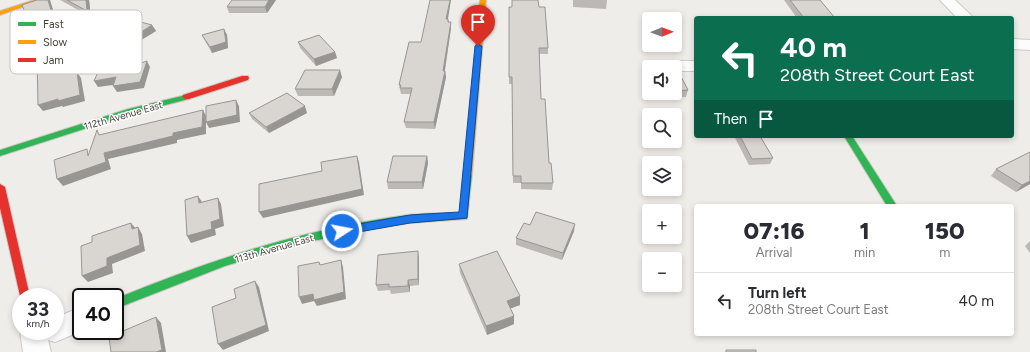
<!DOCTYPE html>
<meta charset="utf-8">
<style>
body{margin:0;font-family:Figtree,sans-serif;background:#f2f2f3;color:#2b2b33;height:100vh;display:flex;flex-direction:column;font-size:15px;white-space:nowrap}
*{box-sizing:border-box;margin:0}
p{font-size:13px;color:#7c7c81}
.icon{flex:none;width:22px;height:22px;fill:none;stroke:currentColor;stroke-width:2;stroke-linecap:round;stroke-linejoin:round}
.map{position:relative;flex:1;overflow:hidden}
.drawer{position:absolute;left:694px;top:204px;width:320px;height:132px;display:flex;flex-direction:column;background:#fff;border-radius:4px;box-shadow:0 2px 6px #0003}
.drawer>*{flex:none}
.hud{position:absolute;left:694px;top:16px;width:320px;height:122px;border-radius:4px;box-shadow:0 2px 6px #0003;background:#0b6e4f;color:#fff;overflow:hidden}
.needle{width:26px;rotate:89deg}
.controls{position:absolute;left:642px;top:12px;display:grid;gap:8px}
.controls a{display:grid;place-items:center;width:40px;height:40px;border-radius:4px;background:#fff;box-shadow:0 2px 6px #0003;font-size:20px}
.speed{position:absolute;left:12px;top:288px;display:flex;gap:8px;font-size:20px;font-weight:700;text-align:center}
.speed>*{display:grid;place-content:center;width:52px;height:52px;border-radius:50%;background:#fff;box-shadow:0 2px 6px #0003;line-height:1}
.speed small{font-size:10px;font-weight:400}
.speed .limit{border:2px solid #111;border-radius:6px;background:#fff;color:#111}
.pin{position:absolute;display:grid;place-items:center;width:34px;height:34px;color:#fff;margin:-41px -17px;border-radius:50% 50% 50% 0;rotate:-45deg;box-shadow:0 0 4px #0007}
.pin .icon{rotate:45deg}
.me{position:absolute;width:44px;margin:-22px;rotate:79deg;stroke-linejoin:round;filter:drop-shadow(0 0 3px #0008)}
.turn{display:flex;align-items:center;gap:14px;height:84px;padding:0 20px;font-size:18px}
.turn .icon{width:52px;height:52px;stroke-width:2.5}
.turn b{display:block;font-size:28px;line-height:34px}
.then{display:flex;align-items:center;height:38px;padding:0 20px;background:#0003;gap:8px;font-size:15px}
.eta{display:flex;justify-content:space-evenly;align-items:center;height:68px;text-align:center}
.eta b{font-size:24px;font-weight:800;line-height:28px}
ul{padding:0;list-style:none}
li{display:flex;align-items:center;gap:12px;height:56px;padding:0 20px;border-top:1px solid #e1e1e2}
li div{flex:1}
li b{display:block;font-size:15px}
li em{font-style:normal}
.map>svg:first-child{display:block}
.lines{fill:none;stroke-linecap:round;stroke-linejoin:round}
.street-casing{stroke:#cdcbc7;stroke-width:2}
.fast-casing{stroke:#cec9c1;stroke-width:2}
.slow-casing{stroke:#cec9c1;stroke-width:2}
.jam-casing{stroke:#cec9c1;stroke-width:2}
.street{fill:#fdfcfc;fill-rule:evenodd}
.fast{fill:#30b455;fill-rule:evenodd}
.slow{fill:#ff9f0a;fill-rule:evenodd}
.jam{fill:#e5322d;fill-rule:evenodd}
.wall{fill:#bbb8b5}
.shaded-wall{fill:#989693}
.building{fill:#d9d6d2;stroke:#989693}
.route{fill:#1a73e8;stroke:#114b97}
.labels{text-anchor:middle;stroke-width:3;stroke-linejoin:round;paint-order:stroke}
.street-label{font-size:10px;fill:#453e36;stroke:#fff}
.key{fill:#fff;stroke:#c7c5c3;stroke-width:1}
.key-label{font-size:11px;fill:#453e36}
</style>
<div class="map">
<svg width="1030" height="352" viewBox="0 0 1030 352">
<rect width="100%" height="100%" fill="#efedea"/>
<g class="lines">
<g class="street-casing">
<path id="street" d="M940,0H955L974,18H957Z
M1012,39L1030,40V50L1012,49Z
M662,61H696V71H675V67L654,66L656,62Z
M81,307L82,331L55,342L48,340L51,352H23L20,331L21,328V331H55V318Z"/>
</g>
<g class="fast-casing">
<path id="fast" d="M186,95H189L190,97L189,99L134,113L0,156V150L128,109Z
M844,136H852L897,206H887Z
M468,172L472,175L467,219L409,223L371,228L296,245L225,266L115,309V299C210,260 306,228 408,215C425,213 442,213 460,213L464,175Z"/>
</g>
<g class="slow-casing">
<path id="slow" d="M34,0H43L0,15V11Z
M480,0H486L472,175L468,178L464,175Z"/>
</g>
<g class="jam-casing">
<path id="jam" d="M242,76H248L249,78L248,80L189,99H186L182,97L183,95Z
M0,184L5,187L30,297H21V300L0,208Z"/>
</g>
<use href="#street" class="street"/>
<use href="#fast" class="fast"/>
<use href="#slow" class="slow"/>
<use href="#jam" class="jam"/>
</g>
<path class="wall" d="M60,0H89L91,17Z
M276,0L267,13H229L227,7Z
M573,0H607L606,9L573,7Z
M784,0H820L835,18H797Z
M512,7H539L548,48V54H539L541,99L549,163L553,183L552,190L521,189V183H513L512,84H509V77Z
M448,19L451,28L445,71L446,77L435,129L406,128L404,122L411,94H401L399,85L421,42Z
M152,25L156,31L138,42L111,35L107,29Z
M224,29L227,35L228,48L212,53L205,41L202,35Z
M298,42L335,52L337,58L316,66L300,48Z
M674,63L688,90L686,97L666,98L664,93H675V67H655L656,64Z
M342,77L334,96H298L295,89Z
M249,113H307L269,133L252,119Z
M734,136H760L773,158L770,164L749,165Z
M1030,152V184L1016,192L991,176L996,169Z
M427,156L428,163L423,189H388L387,182Z
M574,231L562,260L516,245V238Z
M1030,241V253L1025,246Z
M419,258V285L410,286V292L391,294L390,290L378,291L376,285Z
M459,264L520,296V305L510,308L514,316V324L487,335L460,273Z"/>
<path class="shaded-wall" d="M48,0H50L55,16L52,17L62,45L58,39L48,11Z
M86,0H89L91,17L87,11Z
M269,0H276L267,13L265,7Z
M450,0H451L447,25L446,19Z
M451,22V28L444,75L445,71L446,77L435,129L434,122Z
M152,25L156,31L138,42L135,36Z
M224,29L227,35L228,48L212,53L210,47Z
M60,38L64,44L78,79L74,72Z
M31,51L35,57L32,58L28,52Z
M335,52L337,58L316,66L314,59Z
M37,57V65L33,58Z
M147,61L150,67L144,88L117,92L113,86Z
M340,70L342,77L334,96L332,89Z
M77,72L81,78L85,101L63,107L62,106L43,111L38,105L58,99Z
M116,77L120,84L98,87L94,81Z
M236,100L239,106L240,122L209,128L206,122V134L177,140V143L108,159L111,169L63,186L57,179L104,153L173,133L203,110L206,116Z
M305,106L307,113L269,133L266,127Z
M357,156L359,162L364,195L263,218L259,212Z
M427,156L428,163L423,189L422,182Z
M1030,181V184L1016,192L1022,185Z
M198,196L202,202L199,203Z
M218,198L221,204L224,226L215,229L216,235L191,243L187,236Z
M131,223L136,229H132Z
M575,224L574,231L562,260L563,253Z
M138,227L142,234L145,251L112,264L113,273L88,282L82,276L107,258Z
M418,251L419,258V285L418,279Z
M341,260L343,267L346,299L317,306L314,301L302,304L299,297L313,294Z
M408,280L410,286V292L408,286Z
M255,281L259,287L269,331L223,350L218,344Z
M520,296V305L507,310V301Z
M514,316V324L487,335L486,326Z
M156,317L161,323L166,352H156Z"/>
<path class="building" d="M37,0H48L51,10L48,11L58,39L60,38L74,72H77L80,95L58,101V99L38,105L37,57L33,58L31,51L28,52L17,14L25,12L22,5Z
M67,0H86L87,11Z
M232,0H269L265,7H227Z
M430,0H450L446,19H448V22H451L443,71H445L434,122H404L412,88H400L401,85H399L409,42H421Z
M512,0H538L539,7H545L548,48H539L541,99H545L549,163H551L553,183H521V176H513L512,77H509V7H512Z
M790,0H820L835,18H804Z
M125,18L152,25L135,36L107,29Z
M224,29L226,42L210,47L202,35Z
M319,35L335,52L314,59L298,42Z
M128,57L127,61L139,59L138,64L147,61L140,82L113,86L116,77L94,81L101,65H106L108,60Z
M674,63L688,90L675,91V67H657L656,64Z
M305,70H340L332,89H295Z
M287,93L305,106L266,127L249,113Z
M236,100L237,115L206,122V106Z
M203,110L202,127L173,133V136L104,153L106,162L57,179L54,160L87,149L88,156L97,130L99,135Z
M740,136H760L773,158L752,159Z
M1030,152V181L1022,185L996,169Z
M357,156L362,189L259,212V184L322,171L321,162Z
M393,156H427L422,182H387Z
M198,196L199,203L218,198L220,219L211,222L212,229L187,236L185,200Z
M536,212L575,224L563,253L516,238L524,223L530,225Z
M131,223L132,229L138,227L140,245L107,258V266L82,276L81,246L92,242V236Z
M418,251V279L408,280V286L389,287V284L376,285L378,255Z
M497,251L520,296L507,301L514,316L486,326L459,264Z
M341,260L344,292L314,300L313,294L299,297L298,266L319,262L320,265Z
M255,281L266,325L218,344L212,307L236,298L234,289Z
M156,317L162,350L156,352H111L109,337Z
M726,350H756V352H726Z"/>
<path class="route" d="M478,44L482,46L467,218L410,223L342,235L338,234L337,231L342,227L410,215L459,212L475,46Z"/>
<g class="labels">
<g class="street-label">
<text transform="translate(123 115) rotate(-16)" y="4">112th Avenue East</text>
<text transform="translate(274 248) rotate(-16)" y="4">113th Avenue East</text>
</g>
</g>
<rect x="10" y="10" width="132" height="64" rx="6" class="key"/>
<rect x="18" y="22" width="18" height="4" fill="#30b455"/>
<rect x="18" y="40" width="18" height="4" fill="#ff9f0a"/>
<rect x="18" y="58" width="18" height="4" fill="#e5322d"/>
<g class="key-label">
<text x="43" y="28">Fast</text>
<text x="43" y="46">Slow</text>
<text x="43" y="64">Jam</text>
</g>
</svg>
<div class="controls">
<a><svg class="needle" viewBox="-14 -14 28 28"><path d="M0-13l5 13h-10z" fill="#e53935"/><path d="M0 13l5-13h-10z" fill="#7c7c81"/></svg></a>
<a><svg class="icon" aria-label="sound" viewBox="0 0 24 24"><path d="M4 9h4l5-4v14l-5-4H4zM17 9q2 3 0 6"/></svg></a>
<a><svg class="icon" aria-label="search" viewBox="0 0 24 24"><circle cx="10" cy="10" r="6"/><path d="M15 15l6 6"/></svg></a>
<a><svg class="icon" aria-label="layers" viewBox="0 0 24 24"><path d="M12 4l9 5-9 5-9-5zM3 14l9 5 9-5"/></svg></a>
<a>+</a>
<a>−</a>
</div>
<div class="speed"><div>33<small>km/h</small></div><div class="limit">40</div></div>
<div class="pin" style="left:478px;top:46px;background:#d93025"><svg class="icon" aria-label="arrive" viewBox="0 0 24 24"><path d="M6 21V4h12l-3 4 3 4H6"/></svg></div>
<svg class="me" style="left:342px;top:231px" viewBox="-20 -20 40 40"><circle r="17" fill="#1a73e8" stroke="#fff" stroke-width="3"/><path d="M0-11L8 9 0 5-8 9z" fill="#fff"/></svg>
<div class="hud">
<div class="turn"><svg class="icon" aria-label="left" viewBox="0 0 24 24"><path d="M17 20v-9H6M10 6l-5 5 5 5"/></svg><div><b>40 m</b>208th Street Court East</div></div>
<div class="then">Then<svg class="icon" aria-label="arrive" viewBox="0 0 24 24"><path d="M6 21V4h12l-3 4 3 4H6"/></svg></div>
</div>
<section class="drawer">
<div class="eta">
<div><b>07:16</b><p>Arrival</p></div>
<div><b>1</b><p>min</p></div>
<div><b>150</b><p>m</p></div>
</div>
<ul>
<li><svg class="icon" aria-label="left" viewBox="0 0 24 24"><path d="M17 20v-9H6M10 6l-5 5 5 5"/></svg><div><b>Turn left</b><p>208th Street Court East</p></div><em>40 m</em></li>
</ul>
</section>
</div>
